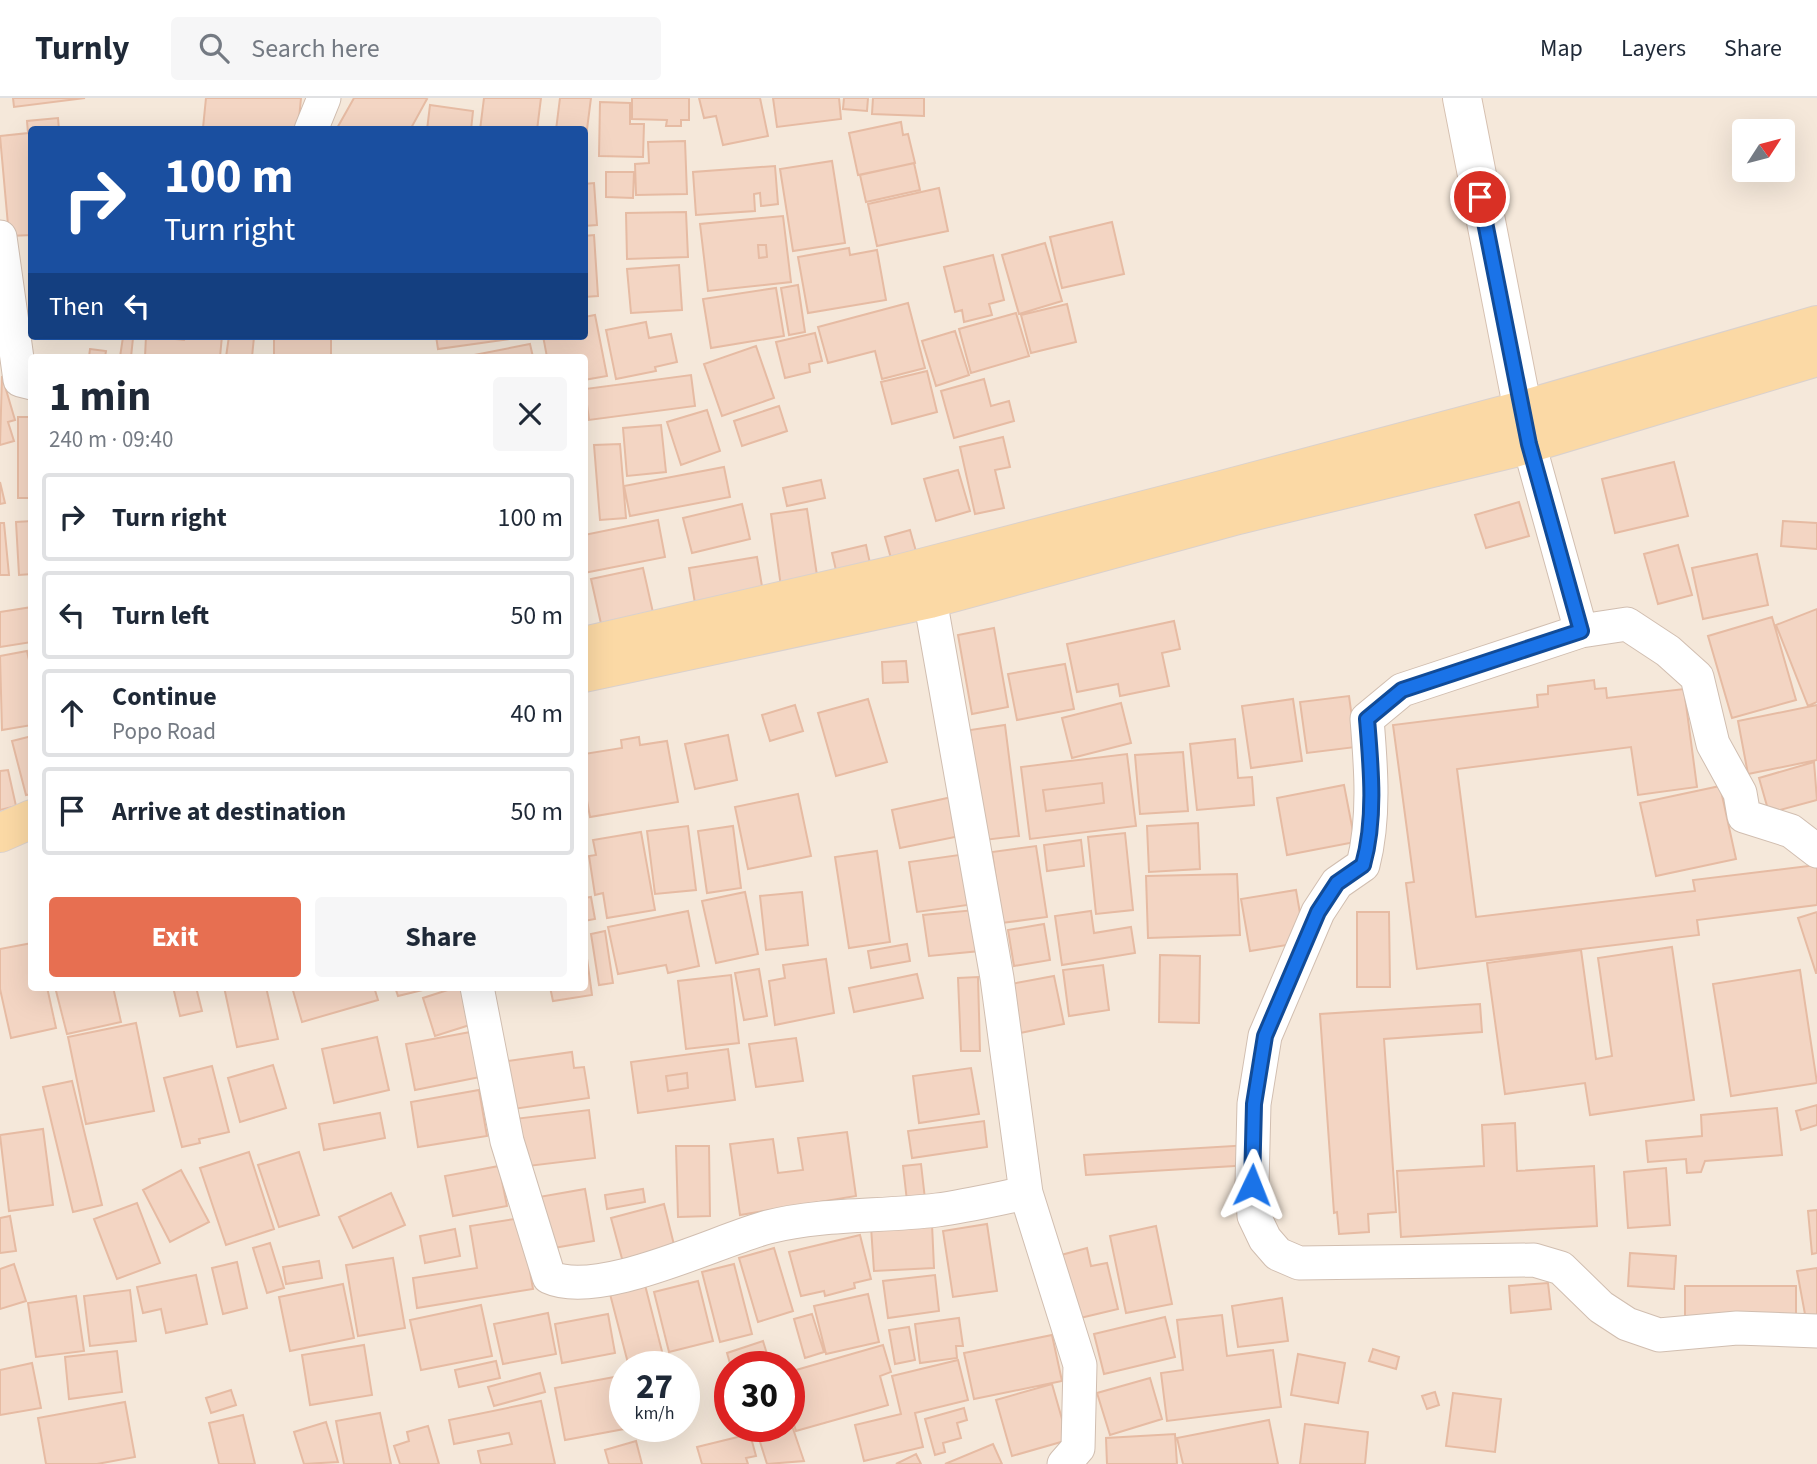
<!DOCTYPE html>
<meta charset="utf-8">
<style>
body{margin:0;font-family:"Source Sans 3",sans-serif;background:#f6f6f7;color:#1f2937;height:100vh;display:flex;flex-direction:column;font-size:26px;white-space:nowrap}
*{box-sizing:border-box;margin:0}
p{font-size:23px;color:#747a83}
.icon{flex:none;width:38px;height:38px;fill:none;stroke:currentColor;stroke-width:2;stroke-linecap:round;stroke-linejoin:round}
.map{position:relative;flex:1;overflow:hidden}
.side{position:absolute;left:28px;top:256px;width:560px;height:637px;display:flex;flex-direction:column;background:#fff;border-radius:7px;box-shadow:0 7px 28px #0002}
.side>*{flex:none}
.hud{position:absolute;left:28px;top:28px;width:560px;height:214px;border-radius:7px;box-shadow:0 7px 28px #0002;background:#1a4fa0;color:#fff;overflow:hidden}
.needle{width:46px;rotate:54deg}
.controls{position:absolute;left:1732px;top:21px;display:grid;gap:14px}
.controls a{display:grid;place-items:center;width:63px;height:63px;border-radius:7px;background:#fff;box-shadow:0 7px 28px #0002;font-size:35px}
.speed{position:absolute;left:609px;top:1253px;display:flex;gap:14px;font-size:35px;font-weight:700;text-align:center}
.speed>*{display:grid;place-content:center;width:91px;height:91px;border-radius:50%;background:#fff;box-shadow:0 7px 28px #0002;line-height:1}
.speed small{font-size:18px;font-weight:400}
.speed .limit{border:10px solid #d22;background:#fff;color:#111}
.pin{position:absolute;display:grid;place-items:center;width:60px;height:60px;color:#fff;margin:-30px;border:4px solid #fff;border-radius:50%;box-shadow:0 2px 7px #0007}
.me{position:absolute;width:77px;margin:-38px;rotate:2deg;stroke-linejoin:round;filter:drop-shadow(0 0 5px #0008)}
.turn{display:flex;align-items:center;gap:24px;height:147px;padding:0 21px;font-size:32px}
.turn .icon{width:91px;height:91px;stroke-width:2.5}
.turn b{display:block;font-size:49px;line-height:60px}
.then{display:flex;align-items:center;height:66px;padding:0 21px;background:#0003;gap:14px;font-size:26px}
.round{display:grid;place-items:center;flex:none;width:74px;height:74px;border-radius:7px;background:#f6f6f7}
.overview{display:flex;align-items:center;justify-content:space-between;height:119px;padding:0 21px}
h1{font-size:42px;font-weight:700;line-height:52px}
.primary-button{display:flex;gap:14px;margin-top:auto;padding:14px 21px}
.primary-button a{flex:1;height:80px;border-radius:7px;background:#e76f51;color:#fff;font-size:28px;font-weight:700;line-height:80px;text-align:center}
.primary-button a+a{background:#f6f6f7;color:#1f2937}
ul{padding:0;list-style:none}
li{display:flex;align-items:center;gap:21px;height:88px;margin:0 14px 10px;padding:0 7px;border:4px solid #e0e1e3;border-radius:7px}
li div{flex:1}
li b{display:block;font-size:26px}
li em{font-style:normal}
header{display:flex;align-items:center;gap:42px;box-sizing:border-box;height:98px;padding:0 35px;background:#fff;border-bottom:2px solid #e0e1e3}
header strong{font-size:33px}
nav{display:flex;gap:38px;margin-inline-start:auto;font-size:24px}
.search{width:490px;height:63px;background:#f6f6f7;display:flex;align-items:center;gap:18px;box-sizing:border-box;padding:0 24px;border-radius:7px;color:#747a83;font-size:26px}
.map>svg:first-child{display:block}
.residential{fill:#f5e8da;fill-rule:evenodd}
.building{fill:#f3d5c3;stroke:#e6bba3;stroke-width:2;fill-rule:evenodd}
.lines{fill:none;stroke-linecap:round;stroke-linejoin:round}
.minor-casing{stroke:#d1beb0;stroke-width:35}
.secondary-casing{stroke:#d6c0b0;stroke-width:40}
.primary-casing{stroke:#dad1cd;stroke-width:40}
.minor{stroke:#fff;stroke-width:33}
.secondary{stroke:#fff;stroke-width:38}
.primary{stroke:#fbd9a5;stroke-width:38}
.route-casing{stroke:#114b97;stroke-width:18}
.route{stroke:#1a73e8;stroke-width:12}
</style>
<header>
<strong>Turnly</strong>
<div class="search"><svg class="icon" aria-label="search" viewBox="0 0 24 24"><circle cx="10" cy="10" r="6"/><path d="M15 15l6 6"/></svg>Search here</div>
<nav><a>Map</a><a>Layers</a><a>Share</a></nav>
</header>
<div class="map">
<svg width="1817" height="1366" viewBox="0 0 1817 1366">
<rect width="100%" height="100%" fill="#fdf6ec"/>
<path class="residential" d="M0,0H1817V1366H0ZM32,32H584V238H32ZM1745,33H1783V72H1745ZM32,259H584V889H32ZM625,1269H684V1328H625ZM730,1269H789V1328H730Z"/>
<path class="building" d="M13,0H85L14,9Z
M206,0H301L298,32L203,30Z
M354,0H425L427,1L410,32H336Z
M484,0H541L537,32H480Z
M560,0H591L585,47L584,32H556Z
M632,0H689V22H681V28H666L667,22L632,21Z
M699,0H760L768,38L723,47L716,18L704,20Z
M773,0H839L841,21L777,29Z
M844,0H868L867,13L843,11Z
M873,0H924V18L872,16Z
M600,4L630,5V26H644L643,59L599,58Z
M430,7L473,13L471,32H427Z
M58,20L59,32H32V137L9,138L0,38L28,35L27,23Z
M901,24L903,37L908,36L915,65L858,77L849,35Z
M685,43L687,96L636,97L635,66L649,65L648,44Z
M832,63L845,145L793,153L780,71Z
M914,65L920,92L866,104L860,77Z
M775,68L778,106L761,108L760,95L754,96L755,113L696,117L693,74Z
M606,74H634L633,100L606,99Z
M594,85L597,127L584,128V86Z
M939,90L948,133L877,148L868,106Z
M686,114L688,159L627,161L626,115Z
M783,118L791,184L708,193L700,126ZM758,147H766L767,159L759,160Z
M1112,124L1124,176L1062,190L1050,139Z
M594,137L598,198L584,199V138Z
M1045,145L1062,203L1019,216L1002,157Z
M758,147H766L767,159L759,160Z
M849,150L850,157L877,152L886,202L808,215L798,159Z
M993,157L1004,202L989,206L992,217L964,224L962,212L955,214L944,169Z
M679,167L682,212L631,215L627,171Z
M798,187L805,234L789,237L781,190Z
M776,190L784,238L711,250L703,201Z
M908,205L925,270L882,281L875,253L828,265L818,229Z
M1067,206L1076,244L1031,255L1021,217Z
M1016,215L1029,258L971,275L959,231Z
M595,217L607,278L584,282V259H547L543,238H584V219Z
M646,224L649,240L671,236L677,264L655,269L656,273L616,281L606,232Z
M955,233L969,277L936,288L922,243Z
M815,235L822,263L809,266L810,274L785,280L776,244Z
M146,238L184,242L185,238H222L220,259H145Z
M229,238L254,239L252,259H226Z
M274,238H331V259H274Z
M436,238H510V241L438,251Z
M123,239L133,240L131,259H120Z
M530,246L533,259H464Z
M756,248L774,300L722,318L704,266Z
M90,251L106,253L105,259H89Z
M927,273L937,314L892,326L881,284Z
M691,277L695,308L589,322L585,291Z
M2,278L15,322L8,324L14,343L0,347Z
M984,281L991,308L1009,303L1014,323L954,340L941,293Z
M779,308L787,333L742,348L734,323Z
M707,312L720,353L681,367L667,324Z
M18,319H32V400H18Z
M661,327L666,374L627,378L623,330Z
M1003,339L1010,369L995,372L1004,410L975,416L960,349Z
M620,346L626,420L600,422L594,347Z
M1674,364L1688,418L1615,435L1602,381Z
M724,369L730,399L630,418L624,388Z
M958,372L970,413L936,423L924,381Z
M821,382L825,400L787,408L783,390Z
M0,384L5,405L0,406Z
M1519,404L1529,438L1486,450L1475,417Z
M742,406L750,441L692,455L683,420Z
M807,411L818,484L781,489L771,416Z
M658,422L665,459L584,475V437Z
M32,423V476L19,477L16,424Z
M1783,423L1817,425V451L1781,448Z
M0,425H4L9,477H0Z
M910,432L919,464L894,471L885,439Z
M866,447L873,479L839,485L832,455Z
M1678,447L1692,497L1658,506L1644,456Z
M1757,456L1768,507L1703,521L1692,470Z
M757,459L764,500L696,511L689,470Z
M643,470L654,519L602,530L591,481Z
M32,509V544L0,549V514Z
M1817,511V604L1808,608L1776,527Z
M1772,519L1796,602L1732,620L1708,538Z
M1174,523L1180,551L1162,555L1169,588L1120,598L1118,586L1077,594L1067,546Z
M994,530L1008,609L972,616L958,537Z
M27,553L32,576V627L2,632L0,558Z
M906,563L908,584L883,585L882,564Z
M1065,566L1074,611L1017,622L1008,576Z
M1594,582L1595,591L1606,590L1607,600L1684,591L1697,689L1638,697L1631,649L1457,671L1476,819L1695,793L1693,782L1817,767V807L1697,822L1699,837L1417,871L1406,785L1414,784L1393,627L1538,609L1537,597L1548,596V588Z
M1349,598L1356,649L1307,655L1300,604Z
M868,601L887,664L836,678L818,615Z
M1293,601L1302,663L1251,670L1242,608Z
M1121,605L1131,645L1072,660L1062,620Z
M795,607L803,633L770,643L762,617Z
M1817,607V662L1748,676L1738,623Z
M1005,627L1019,738L984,742L970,632Z
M728,637L737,682L695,691L685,646Z
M32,638V696L26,697L12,643Z
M639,639L640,647L667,643L678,704L590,719L584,686V656L622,650L621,642Z
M1235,641L1238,680L1252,679L1254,707L1197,712L1190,646Z
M1183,654L1188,713L1140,716L1135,657Z
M1127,656L1136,728L1030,741L1021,669ZM1102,685L1104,705L1046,713L1043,692Z
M1814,664L1817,702L1769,715L1759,680Z
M8,672L16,708L0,712V673Z
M1102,685L1104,705L1046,713L1043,692Z
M1344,687L1355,744L1287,757L1277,700Z
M1720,688L1736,761L1656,778L1640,705Z
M798,696L811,758L748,771L735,709Z
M952,699L960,738L900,750L892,712Z
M1198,725L1200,771L1149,774L1147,728Z
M688,728L696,792L655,796L647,733Z
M733,728L741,790L707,795L698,733Z
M641,734L655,812L607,820L603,795L595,797L589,758L596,757L593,742Z
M1125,735L1133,812L1096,816L1088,739Z
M1081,742L1084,768L1047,773L1044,747Z
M1036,748L1047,819L1002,825L992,754Z
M877,753L890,844L849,850L835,759Z
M966,756L975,806L917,814L909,764Z
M1237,776L1240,837L1148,840L1146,778Z
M1296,792L1305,844L1250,853L1241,801Z
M745,794L758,856L716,865L702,803Z
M802,794L808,847L766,852L760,798Z
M591,799L595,821L584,823V800Z
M975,812L980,853L929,858L923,817Z
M688,813L699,868L668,875L666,867L618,876L608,829Z
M1091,813L1094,835L1131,829L1135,855L1062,867L1055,818Z
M1357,814H1389L1390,889H1357Z
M1817,814V875H1816L1798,820Z
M1044,826L1050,862L1014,868L1008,832Z
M605,833L613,885L599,887L591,836Z
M32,845V889H47L56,930L11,940L0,891V851Z
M585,846L592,897L553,903L550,889H584Z
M907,846L910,863L871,870L868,853Z
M1672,849L1694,1002L1590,1017L1585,985L1505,996L1487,865L1581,852L1596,961L1612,958L1598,860Z
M1160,857L1200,858L1199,925L1159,924Z
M826,861L834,915L775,927L769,883L785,880L783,867Z
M1103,867L1109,912L1069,918L1063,872Z
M759,871L767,918L744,922L735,875Z
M1800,872L1817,985L1731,998L1713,886Z
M917,876L923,900L854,914L849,890Z
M731,877L739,945L686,951L678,883Z
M1054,878L1064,926L1020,935L1011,886Z
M978,879L980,953H961L958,880Z
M55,889H113L121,924L67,936Z
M173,889H196L202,913L180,918Z
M224,889H266L278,941L237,949Z
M292,889H374L378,902L302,924Z
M395,889H435L398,898Z
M457,889H465L476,925L435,938L423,900Z
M1480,906L1482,934L1384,941L1396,1114L1368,1116L1369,1134L1339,1136L1337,1114L1334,1115L1320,916Z
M136,925L154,1013L86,1026L68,939Z
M481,932L490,977L415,992L406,946Z
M377,939L389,992L334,1005L322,951Z
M796,940L803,983L756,989L749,946Z
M728,951L735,1002L638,1015L631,964ZM687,975L688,990L668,993L666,978Z
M572,954L574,970L584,969L589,1000L507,1012L500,964Z
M273,967L286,1010L240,1024L228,980Z
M212,968L229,1034L199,1041L200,1045L182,1049L164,980Z
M971,970L979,1016L919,1025L913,978Z
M687,975L688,990L668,993L666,978Z
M72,983L102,1107L73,1114L43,989Z
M479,992L487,1038L418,1049L411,1004Z
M1817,1007V1027L1801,1032L1796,1013Z
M1777,1010L1782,1057L1705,1063L1701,1074L1687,1075L1686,1061L1648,1064L1646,1043L1702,1038L1701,1017Z
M589,1012L595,1060L520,1069L514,1021Z
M380,1015L385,1040L324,1052L319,1026Z
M984,1023L987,1049L912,1060L908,1033Z
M1515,1025L1517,1073L1594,1068L1597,1128L1401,1139L1397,1073L1484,1068L1482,1027Z
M43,1031L53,1107L9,1113L0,1037Z
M847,1034L856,1098L740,1117L730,1046L773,1041L778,1075L803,1072L798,1040Z
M1250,1047L1251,1067L1086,1077L1084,1057Z
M676,1048H709L710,1118L678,1119Z
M249,1054L274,1131L226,1147L200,1070Z
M299,1054L319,1117L279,1129L258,1067Z
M921,1066L925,1101L907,1103L903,1068Z
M499,1068L507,1108L453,1118L445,1078Z
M1666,1070L1670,1127L1628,1130L1624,1074Z
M181,1072L209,1124L170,1144L143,1092Z
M585,1091L594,1143L548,1151L539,1099Z
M643,1091L645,1104L607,1111L605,1097Z
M391,1095L405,1127L353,1150L339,1119Z
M137,1105L160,1165L117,1181L94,1121Z
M664,1106L676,1155L624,1168L611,1120Z
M1817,1112V1155L1812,1156L1808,1113Z
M10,1118L16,1153L0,1155V1120Z
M521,1120L533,1191L417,1210L413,1180L477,1170L470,1128Z
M932,1126L934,1170L874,1173L871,1129Z
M987,1126L997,1193L953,1199L943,1133Z
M1156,1128L1172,1206L1126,1215L1110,1138Z
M455,1131L460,1158L425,1165L420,1138Z
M860,1137L871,1181L854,1185L855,1190L825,1198L824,1193L801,1198L789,1154Z
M270,1145L284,1190L267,1195L253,1150Z
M774,1150L793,1213L758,1224L739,1160Z
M1087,1150L1091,1168L1107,1165L1118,1211L1076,1221L1061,1157Z
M1630,1155L1676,1158L1674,1191L1628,1188Z
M393,1160L405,1230L358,1238L346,1167Z
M319,1163L322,1180L286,1186L283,1169Z
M237,1164L247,1210L223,1216L212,1170Z
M14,1166L26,1203L0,1211V1171Z
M734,1166L752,1236L720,1244L702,1174Z
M1817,1170V1226L1807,1227L1797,1173Z
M196,1177L207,1226L166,1235L161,1211L143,1215L137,1189Z
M935,1177L939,1213L888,1220L883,1183Z
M698,1183L713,1243L669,1254L654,1194Z
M1548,1185L1551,1211L1511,1215L1509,1188Z
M343,1186L354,1240L290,1253L279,1199Z
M645,1187L666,1269H629L610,1196Z
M1685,1188H1796V1221H1685Z
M130,1192L136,1243L90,1248L84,1198Z
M868,1196L879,1244L826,1256L814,1208Z
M76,1198L84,1253L36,1259L28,1205Z
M1282,1200L1288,1243L1238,1249L1232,1208Z
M481,1207L492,1258L421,1272L410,1222Z
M548,1215L556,1256L503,1266L494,1226Z
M608,1216L615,1255L562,1265L555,1226Z
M812,1216L824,1254L805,1260L794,1221Z
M1222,1217L1227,1258L1273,1252L1281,1309L1167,1323L1161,1275L1183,1272L1177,1222Z
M1165,1219L1175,1259L1104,1276L1094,1236Z
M959,1220L963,1248H956L957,1260L920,1265L915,1226Z
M909,1229L915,1262L895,1266L889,1232Z
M1052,1237L1062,1283L974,1301L964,1255Z
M763,1243L771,1269H731L727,1255Z
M364,1247L372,1297L310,1307L302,1257Z
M883,1247L891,1274L880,1278L888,1307L796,1333L789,1310V1274Z
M1373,1251L1399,1259L1396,1271L1369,1263Z
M117,1253L122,1294L69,1301L65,1259Z
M1298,1256L1345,1265L1338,1305L1291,1297Z
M958,1262L968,1302L915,1315L923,1349L864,1363L855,1327L901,1316L892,1278Z
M496,1263L500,1280L459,1289L455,1272Z
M32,1265L41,1310L0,1317V1272Z
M540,1275L545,1294L494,1308L488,1289Z
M625,1277V1328L635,1329L565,1342L555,1290Z
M1150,1280L1162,1321L1110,1337L1097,1295Z
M1052,1286L1068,1342L1012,1358L996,1302Z
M231,1292L236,1307L211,1315L206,1300Z
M1435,1294L1439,1307L1427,1311L1422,1298Z
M1453,1295L1501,1301L1495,1354L1446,1348Z
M541,1303L555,1366H481L478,1353L512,1346L509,1335L454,1346L449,1322Z
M125,1304L135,1359L97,1366H46L38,1320Z
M964,1310L967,1322L957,1325L961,1340L943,1345L945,1354L935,1357L925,1321Z
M380,1315L391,1366H344L336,1323Z
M243,1317L255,1366H219L209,1325Z
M789,1319L804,1363L767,1366L755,1328H789Z
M1269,1322L1278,1366H1183L1177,1340Z
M326,1324L338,1364L304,1366L294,1334Z
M1305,1326L1368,1334L1365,1366H1300Z
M428,1328L439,1366H400L394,1348L409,1343L407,1334Z
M750,1336L756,1358L746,1360L748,1366H702L697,1349Z
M1175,1336L1177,1366H1107L1106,1340Z
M636,1343L642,1366H609L605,1352Z
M993,1346L1002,1366H945Z
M916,1356L921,1366H896Z"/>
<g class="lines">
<g class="minor-casing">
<path id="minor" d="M311,32L324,0
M0,139L20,282L32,285
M1529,346L1581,533
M930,501L997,880L1026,1095L1080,1267L1078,1350L1064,1366
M1817,753L1791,733L1744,718L1740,695L1713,646L1697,579L1668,553L1627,526L1581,533L1402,592L1367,621C1371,669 1375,720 1363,767L1337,785L1318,814L1265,938L1254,1006L1252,1086L1254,1118L1265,1141L1278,1156L1299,1165L1534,1162L1561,1170L1601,1209L1627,1226L1659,1237L1737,1230L1817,1233
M477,889L507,1043L549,1179C599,1202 716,1143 768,1129C824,1115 880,1119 937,1112C967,1108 996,1101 1026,1095"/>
</g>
<g class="secondary-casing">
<path id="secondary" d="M1462,0L1529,344"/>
</g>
<g class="primary-casing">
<path id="primary" d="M584,548L898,476L1218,393L1522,312L1817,227
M584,575L930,501L1238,417L1514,350L1817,259
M0,735L32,721"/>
</g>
<use href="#minor" class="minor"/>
<use href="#secondary" class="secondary"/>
<use href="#primary" class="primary"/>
</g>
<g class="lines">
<g class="route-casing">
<path id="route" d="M1252,1087L1254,1006L1265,938L1318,814L1337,785L1363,767C1376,721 1371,669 1367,621L1402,592L1581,533L1529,346L1480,99"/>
</g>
<use href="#route" class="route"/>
</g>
</svg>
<div class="controls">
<a><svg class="needle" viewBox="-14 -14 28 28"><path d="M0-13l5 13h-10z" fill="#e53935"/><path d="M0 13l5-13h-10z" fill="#747a83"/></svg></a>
</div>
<div class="speed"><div>27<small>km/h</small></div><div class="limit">30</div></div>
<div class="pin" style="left:1480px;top:99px;background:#d93025"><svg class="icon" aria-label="arrive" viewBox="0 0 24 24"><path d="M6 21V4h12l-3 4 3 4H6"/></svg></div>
<svg class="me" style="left:1252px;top:1087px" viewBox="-20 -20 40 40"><path d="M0-17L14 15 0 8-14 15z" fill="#1a73e8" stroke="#fff" stroke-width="4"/></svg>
<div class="hud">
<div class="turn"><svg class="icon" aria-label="right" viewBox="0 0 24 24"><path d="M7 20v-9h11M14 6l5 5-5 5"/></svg><div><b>100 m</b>Turn right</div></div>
<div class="then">Then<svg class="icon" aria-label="left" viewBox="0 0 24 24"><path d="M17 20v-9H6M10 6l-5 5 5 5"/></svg></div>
</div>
<section class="side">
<div class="overview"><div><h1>1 min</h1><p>240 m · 09:40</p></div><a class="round"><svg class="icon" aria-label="close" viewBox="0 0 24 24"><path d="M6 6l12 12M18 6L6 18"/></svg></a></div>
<ul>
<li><svg class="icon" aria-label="right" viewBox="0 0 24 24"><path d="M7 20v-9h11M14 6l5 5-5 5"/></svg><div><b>Turn right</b></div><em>100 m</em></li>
<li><svg class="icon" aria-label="left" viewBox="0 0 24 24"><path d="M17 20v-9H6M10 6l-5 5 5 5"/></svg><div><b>Turn left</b></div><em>50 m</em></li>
<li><svg class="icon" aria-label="ahead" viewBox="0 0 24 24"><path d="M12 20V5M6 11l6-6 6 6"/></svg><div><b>Continue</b><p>Popo Road</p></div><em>40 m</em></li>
<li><svg class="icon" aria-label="arrive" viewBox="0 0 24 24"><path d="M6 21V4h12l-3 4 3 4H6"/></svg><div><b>Arrive at destination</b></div><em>50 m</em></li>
</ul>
<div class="primary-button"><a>Exit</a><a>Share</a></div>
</section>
</div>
